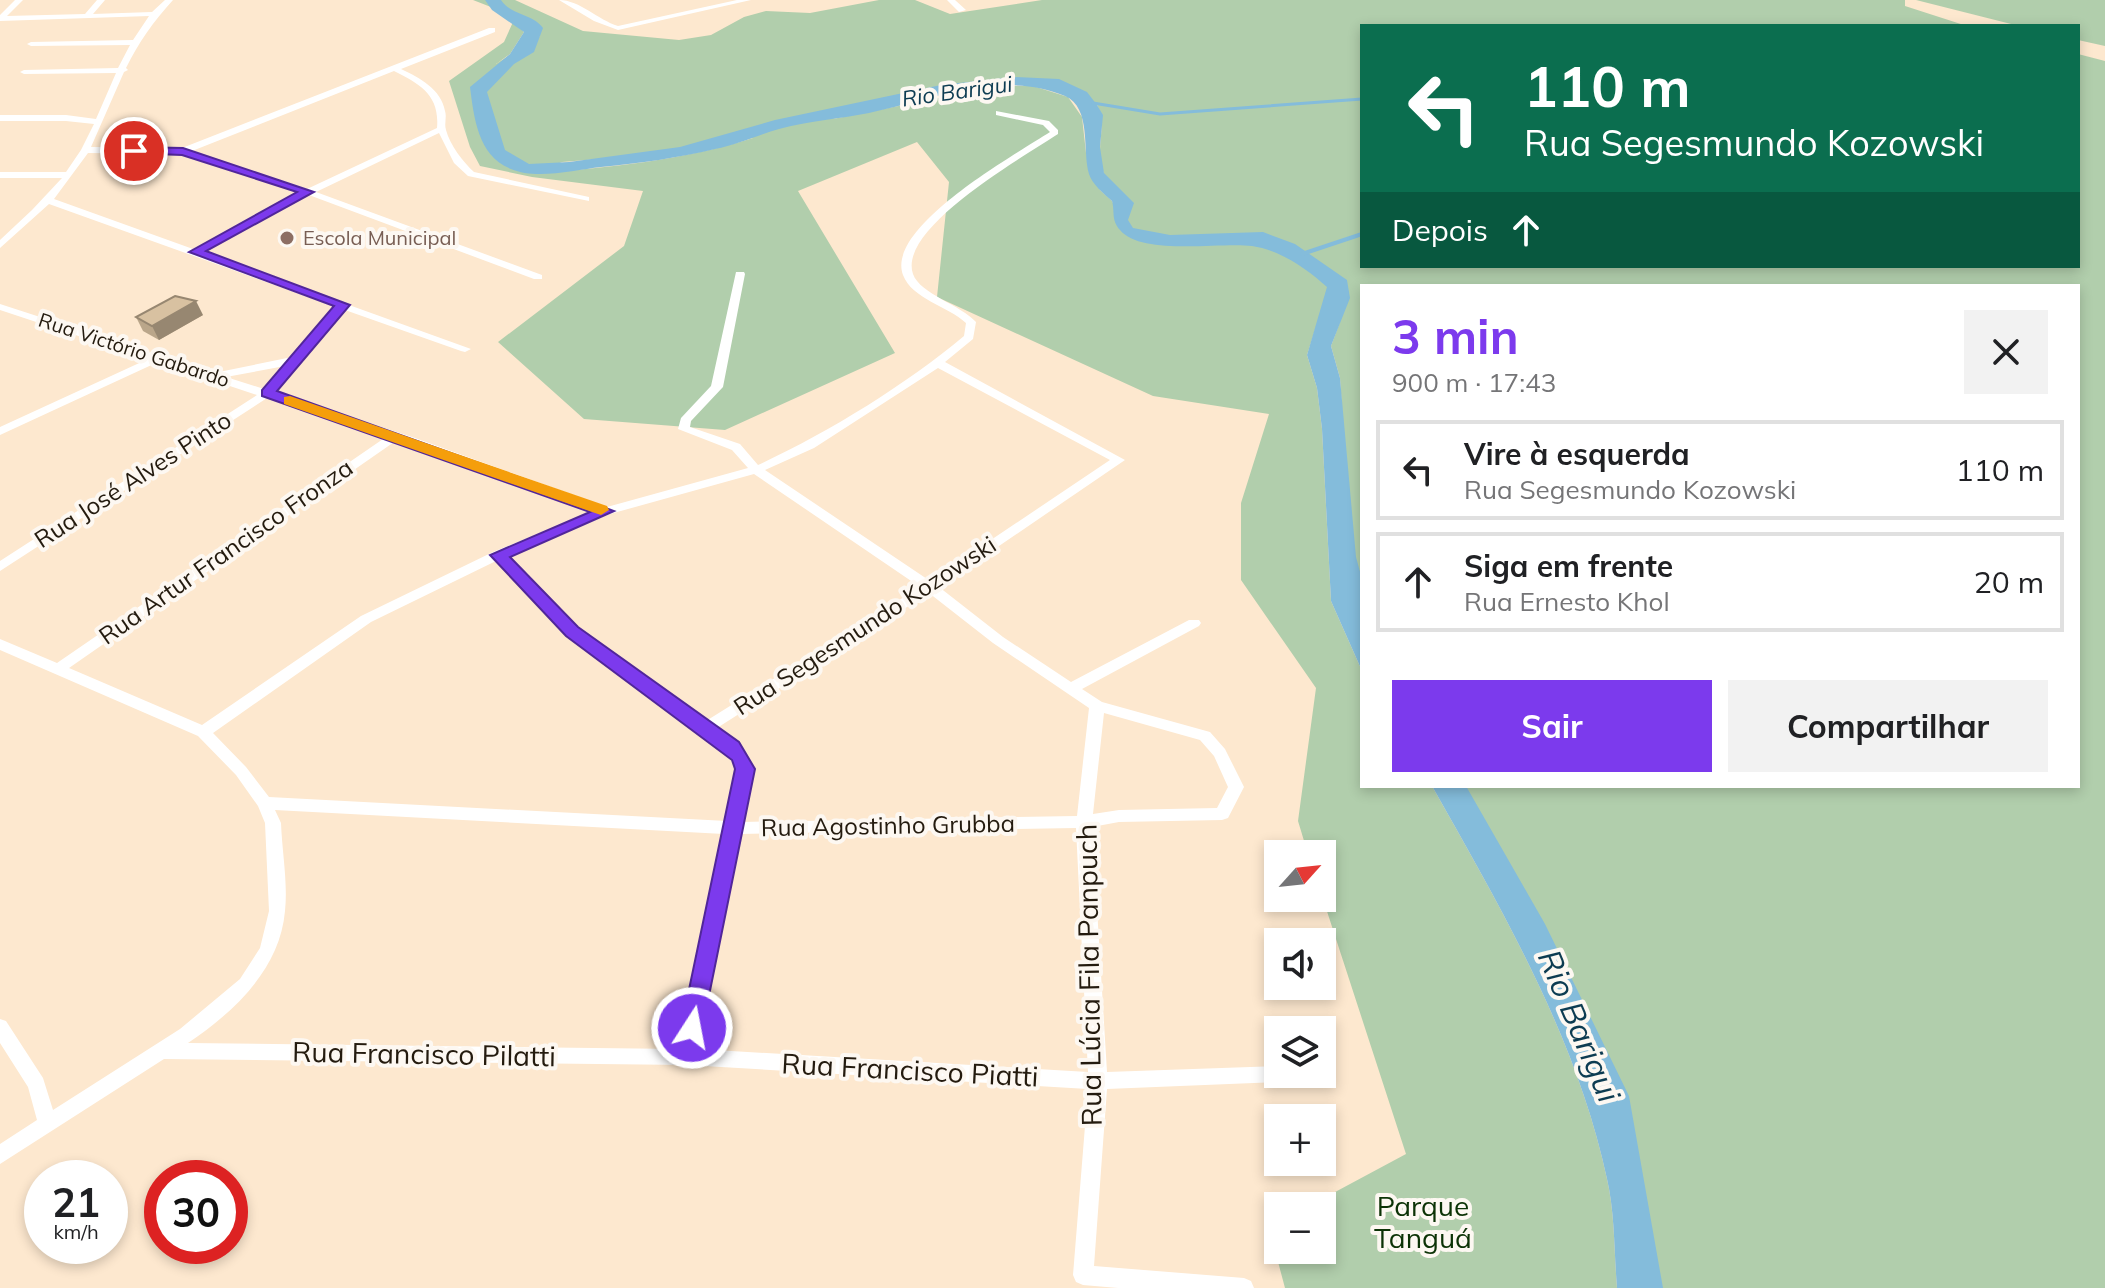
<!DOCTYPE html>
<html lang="pt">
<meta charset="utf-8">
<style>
body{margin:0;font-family:Mulish,sans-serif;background:#f2f2f2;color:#202124;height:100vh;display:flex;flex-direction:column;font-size:30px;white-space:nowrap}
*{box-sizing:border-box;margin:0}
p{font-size:26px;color:#757577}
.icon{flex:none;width:44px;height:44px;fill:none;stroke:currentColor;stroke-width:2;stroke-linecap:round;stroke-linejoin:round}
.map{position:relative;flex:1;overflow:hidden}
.side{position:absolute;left:1360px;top:284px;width:720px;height:504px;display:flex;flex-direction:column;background:#fff;border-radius:0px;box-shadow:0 4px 12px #0003}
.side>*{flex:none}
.banner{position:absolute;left:1360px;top:24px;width:720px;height:244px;border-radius:0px;box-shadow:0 4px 12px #0003;background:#0b6e4f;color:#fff;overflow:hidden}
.needle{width:52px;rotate:63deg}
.fabs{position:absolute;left:1264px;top:840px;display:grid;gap:16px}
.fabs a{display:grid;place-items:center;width:72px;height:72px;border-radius:0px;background:#fff;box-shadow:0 4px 12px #0003;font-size:40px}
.speed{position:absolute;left:24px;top:1160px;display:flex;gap:16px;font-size:40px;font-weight:700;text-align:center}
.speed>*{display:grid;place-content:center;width:104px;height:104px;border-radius:50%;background:#fff;box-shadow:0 4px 12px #0003;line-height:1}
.speed small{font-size:20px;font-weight:400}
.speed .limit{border:12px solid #d22;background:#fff;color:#111}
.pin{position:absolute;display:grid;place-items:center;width:68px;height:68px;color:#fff;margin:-34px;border:4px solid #fff;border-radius:50%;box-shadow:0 2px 8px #0007}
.me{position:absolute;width:88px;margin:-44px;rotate:11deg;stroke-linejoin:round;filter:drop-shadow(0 0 6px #0008)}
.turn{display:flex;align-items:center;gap:28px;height:168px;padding:0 32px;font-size:36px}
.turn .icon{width:104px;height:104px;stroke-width:2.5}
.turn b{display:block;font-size:56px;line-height:68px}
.then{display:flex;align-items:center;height:76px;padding:0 32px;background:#0003;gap:16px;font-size:30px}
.round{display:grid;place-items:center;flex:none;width:84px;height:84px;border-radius:0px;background:#f2f2f2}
.headline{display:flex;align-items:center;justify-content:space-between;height:136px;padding:0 32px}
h1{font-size:48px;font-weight:700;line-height:60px;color:#7c3aed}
.button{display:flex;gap:16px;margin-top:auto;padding:16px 32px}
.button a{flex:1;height:92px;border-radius:0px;background:#7c3aed;color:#fff;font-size:32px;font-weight:700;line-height:92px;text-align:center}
.button a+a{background:#f2f2f2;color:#202124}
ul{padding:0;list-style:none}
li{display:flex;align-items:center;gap:24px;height:100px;margin:0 16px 12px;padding:0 16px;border:4px solid #e0e0e0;border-radius:0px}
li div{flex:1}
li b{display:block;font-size:30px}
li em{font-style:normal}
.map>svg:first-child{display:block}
.green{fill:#b1ceac;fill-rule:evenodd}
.water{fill:#84bcdb}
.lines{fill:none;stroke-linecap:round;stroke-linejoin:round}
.stream-far1{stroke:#84bcdb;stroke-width:3}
.stream{stroke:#84bcdb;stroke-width:4}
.street{fill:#fff;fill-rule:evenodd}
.wall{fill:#baa68a}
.shaded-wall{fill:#978771}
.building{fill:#d8c1a1;stroke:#978771;stroke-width:2}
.route{fill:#7c3aed;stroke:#51269a;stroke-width:2}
.slow{fill:#f59e0b}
.education-dot{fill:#8d6e63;stroke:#fdf8f2;stroke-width:3}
.labels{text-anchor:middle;stroke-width:8;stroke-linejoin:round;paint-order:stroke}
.far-education-label{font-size:20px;fill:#785e54;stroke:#fdf8f2;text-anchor:start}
.far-street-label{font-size:20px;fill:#241b0f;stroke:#fdf8f2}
.far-water-label{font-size:22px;font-style:italic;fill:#0d3c52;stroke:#fdf8f2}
.street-label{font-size:24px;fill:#241b0f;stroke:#fdf8f2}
.near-street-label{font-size:28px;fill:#241b0f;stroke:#fdf8f2}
.near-park-label{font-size:28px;fill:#0c3306;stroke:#fdf8f2}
.near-water-label{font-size:32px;font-style:italic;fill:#0d3c52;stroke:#fdf8f2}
</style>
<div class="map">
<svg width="2105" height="1288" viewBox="0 0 2105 1288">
<rect width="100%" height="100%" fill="#fde8cf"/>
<path class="green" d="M473,0H515L583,31L679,40L711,35L744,17L766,11L810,13L879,0H915L950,14L1042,0H1905V6L1967,26H1362V266H2078V54L2105,61V1288H1655L1608,1091L1452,786H2078V286H1362V619L1355,602L1340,378L1331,346L1340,322L1327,292L1307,355L1317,388L1322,429L1331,601L1362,671V786H1432C1502,910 1577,1038 1607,1179C1615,1214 1614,1252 1617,1288H1285L1269,1228L1278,1223V1250H1322V1206H1309L1406,1154L1322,896V854H1308L1298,821L1316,688L1241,580V503L1269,414L1153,396L937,297L949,182L917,142L798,191L895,353L725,430L584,419L498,342L624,246L643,191L532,177L480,166L470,147L449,81L504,42L513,22L524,32L510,54L496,64L540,36L496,9ZM1026,79L1097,105C1107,123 1097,142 1101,162C1106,187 1118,211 1128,235L1112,201L1100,190L1086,153L1082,117L1068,97L1033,86H999L833,119L899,99ZM753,138C683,160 609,168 536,173L562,162L682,152Z
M1916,0H2105V46L2078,40V26H2019Z"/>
<path class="water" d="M485,0H501C512,16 532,13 543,28L534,52L514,64L487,92L505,150L529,164L569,162L680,147L775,120L941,85L1014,77L1059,79L1087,92L1097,105L1103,115L1100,147L1104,173L1134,203L1128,220L1133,228L1170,235L1263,232L1295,244L1347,280L1350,298L1331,346L1340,378L1356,557L1362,579V671L1331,601L1322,429L1317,388L1307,355L1327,287C1307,269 1280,250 1252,246C1220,242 1141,256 1120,230C1111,220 1115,212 1112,201C1104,194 1092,184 1089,174C1082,150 1092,108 1065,96C1003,69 931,100 869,113C839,119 808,121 779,129C758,135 737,145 715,149C678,158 640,163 601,167C575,170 536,180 511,169C478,156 474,118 470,87L510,54L524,32L492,10Z
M1432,786H1466L1545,924L1629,1096L1663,1288H1617C1614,1252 1615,1214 1607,1179C1577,1038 1502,910 1432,786Z"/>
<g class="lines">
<path class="stream-far1" d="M1093,103L1160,114L1362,99"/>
<path class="stream" d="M1302,254L1362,234"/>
<path class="street" d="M15,0H23L7,16L85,14L97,0H105L93,14L152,12L165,0H173C153,22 139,42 126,68L128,70L124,72L91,147L182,148L489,28H495V32L401,69C420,78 441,89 445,111C447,117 444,124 446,130C450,145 463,162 474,172L589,197V201L468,176L454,163L439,133L316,192L542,275V279H534L309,195L202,252L471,349L465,352L461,351L345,310L274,392L415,438L607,507L748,468L732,450L678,429L681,418L711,386L736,272H744L745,274L723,387L691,421L690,427L740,444L758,465C829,432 904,386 964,336L966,323C948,306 912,299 903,275C885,227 1016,154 1050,132L1043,125L996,115V111L1049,121L1058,130V134C1025,156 897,228 913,274C920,294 961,305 976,322L973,339L945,362L1125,460L939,587L1003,637L1071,682L1189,620H1199L1201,623L1199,626L1082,689L1102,702L1210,732L1225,749L1244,787L1228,818L1222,820L1119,822L1092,827L1107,1072L1278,1066V1074H1287L1284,1080L1278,1082L1107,1089L1094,1266L1244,1278L1251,1281L1254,1288H1118L1083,1285L1076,1282L1073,1275L1088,1089L687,1065L164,1059L0,1164V1144L37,1120L28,1087L0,1043V1019L6,1021L43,1078L53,1110L180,1029L240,979L260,948L269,911L265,823L258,806L236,775L198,736L0,650V639L57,663L386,437L267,398L0,571V561L257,395L158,362L0,435V427L148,359L0,310V304L157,355H165L166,358L214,373L292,357L336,307L49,204L0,248V240L32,210L62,178H0V172H66L81,150L94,124L66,121H0V115H66L96,119L116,73L24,74L20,72L24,70L118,68L130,45L31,46L27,44L31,42L133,40L149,16L0,21V15ZM394,71C420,84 440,95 437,128L307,189L192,151ZM88,153L182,154L300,192L193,249L54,199ZM285,366L264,389L226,377ZM938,368L1110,460L930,581L765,470L814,448ZM397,440L594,511L493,552L361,616L202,725L69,668ZM754,474L920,587L706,721L577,629L507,556L610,514ZM496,561L567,635L727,751L737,769L727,821L269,797L246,767L213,733L371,622ZM929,593L993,643L1089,708L1077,816L742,822L753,769L737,743L717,728ZM1104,713L1200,740L1214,756L1228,787L1217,808L1119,810L1093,814ZM275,810L724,834L680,1049L188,1043C234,1012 280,969 285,911C288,883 282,851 281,823ZM1076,828L1088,1072L698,1049L740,834Z
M559,0C580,0 598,20 618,26L737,0H751L618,30L594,21Z
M947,0H955L966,10L959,12Z
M1322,1064L1332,1066L1335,1072L1332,1078L1326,1080L1316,1078L1314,1074H1322Z"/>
</g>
<path class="wall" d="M203,315L159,340L143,331L136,317Z"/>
<path class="shaded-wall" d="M196,301L203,315L159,340L152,326Z"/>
<path class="building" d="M175,296L196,301L152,326L136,317Z"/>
<path class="route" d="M134,147L183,148L314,192L206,251L350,305L277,391L614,511L510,557L578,627L739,742L755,769L701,1035L692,1038L684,1035L681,1028L735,769L732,760L566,636L490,555L590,512L262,396V390L334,306L189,252L297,192L182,155L130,153V148Z"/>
<path class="slow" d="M290,396L607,506L609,510L601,515L595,513L284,404V397Z"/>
<circle class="education-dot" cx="287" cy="238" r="8"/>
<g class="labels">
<g class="far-education-label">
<text x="303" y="245">Escola Municipal</text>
</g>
<g class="far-street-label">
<text transform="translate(134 350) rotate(18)" y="7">Rua Victório Gabardo</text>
</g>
<g class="far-water-label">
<text transform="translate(957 91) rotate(-8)" y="8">Rio Barigui</text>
</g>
<g class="street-label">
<text transform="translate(133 480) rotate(-33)" y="8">Rua José Alves Pinto</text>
<text transform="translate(226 552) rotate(-35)" y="8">Rua Artur Francisco Fronza</text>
<text transform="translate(865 626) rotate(-33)" y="8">Rua Segesmundo Kozowski</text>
<text transform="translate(888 826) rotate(-1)" y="8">Rua Agostinho Grubba</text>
</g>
<g class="near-street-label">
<text transform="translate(1089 975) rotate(-91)" y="10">Rua Lúcia Fila Panpuch</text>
<text transform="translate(424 1054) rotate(1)" y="10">Rua Francisco Pilatti</text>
<text transform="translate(910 1070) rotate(3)" y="10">Rua Francisco Piatti</text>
</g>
<g class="near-park-label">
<text x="1423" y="1216">Parque<tspan x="1423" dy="32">Tanguá</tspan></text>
</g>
<g class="near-water-label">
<text transform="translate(1579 1026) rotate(67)" y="11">Rio Barigui</text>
</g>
</g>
</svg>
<div class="fabs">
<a><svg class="needle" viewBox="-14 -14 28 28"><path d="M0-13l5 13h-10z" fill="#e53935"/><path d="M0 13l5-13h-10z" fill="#757577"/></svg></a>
<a><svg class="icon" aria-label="sound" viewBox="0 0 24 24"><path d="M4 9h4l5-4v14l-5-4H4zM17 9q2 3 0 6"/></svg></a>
<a><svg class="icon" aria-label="layers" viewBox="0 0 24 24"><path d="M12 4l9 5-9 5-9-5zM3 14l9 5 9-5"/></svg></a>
<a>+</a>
<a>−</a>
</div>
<div class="speed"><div>21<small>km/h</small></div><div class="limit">30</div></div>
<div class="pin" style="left:134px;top:151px;background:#d93025"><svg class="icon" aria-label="arrive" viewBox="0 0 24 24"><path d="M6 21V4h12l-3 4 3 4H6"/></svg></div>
<svg class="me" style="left:692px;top:1028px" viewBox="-20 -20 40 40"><circle r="17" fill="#7c3aed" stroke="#fff" stroke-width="3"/><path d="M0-11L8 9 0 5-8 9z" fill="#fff"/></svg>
<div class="banner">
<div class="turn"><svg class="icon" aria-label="left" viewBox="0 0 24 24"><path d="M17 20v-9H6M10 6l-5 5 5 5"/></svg><div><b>110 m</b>Rua Segesmundo Kozowski</div></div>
<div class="then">Depois<svg class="icon" aria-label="ahead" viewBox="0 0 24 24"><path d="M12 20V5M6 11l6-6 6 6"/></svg></div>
</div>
<section class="side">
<div class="headline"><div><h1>3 min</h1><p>900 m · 17:43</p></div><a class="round"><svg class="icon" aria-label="close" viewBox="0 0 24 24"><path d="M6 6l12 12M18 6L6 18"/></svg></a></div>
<ul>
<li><svg class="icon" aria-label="left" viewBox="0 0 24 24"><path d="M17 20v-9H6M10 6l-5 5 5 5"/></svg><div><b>Vire à esquerda</b><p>Rua Segesmundo Kozowski</p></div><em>110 m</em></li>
<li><svg class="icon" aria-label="ahead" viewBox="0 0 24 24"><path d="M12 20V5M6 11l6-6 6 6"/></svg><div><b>Siga em frente</b><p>Rua Ernesto Khol</p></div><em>20 m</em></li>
</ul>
<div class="button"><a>Sair</a><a>Compartilhar</a></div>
</section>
</div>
